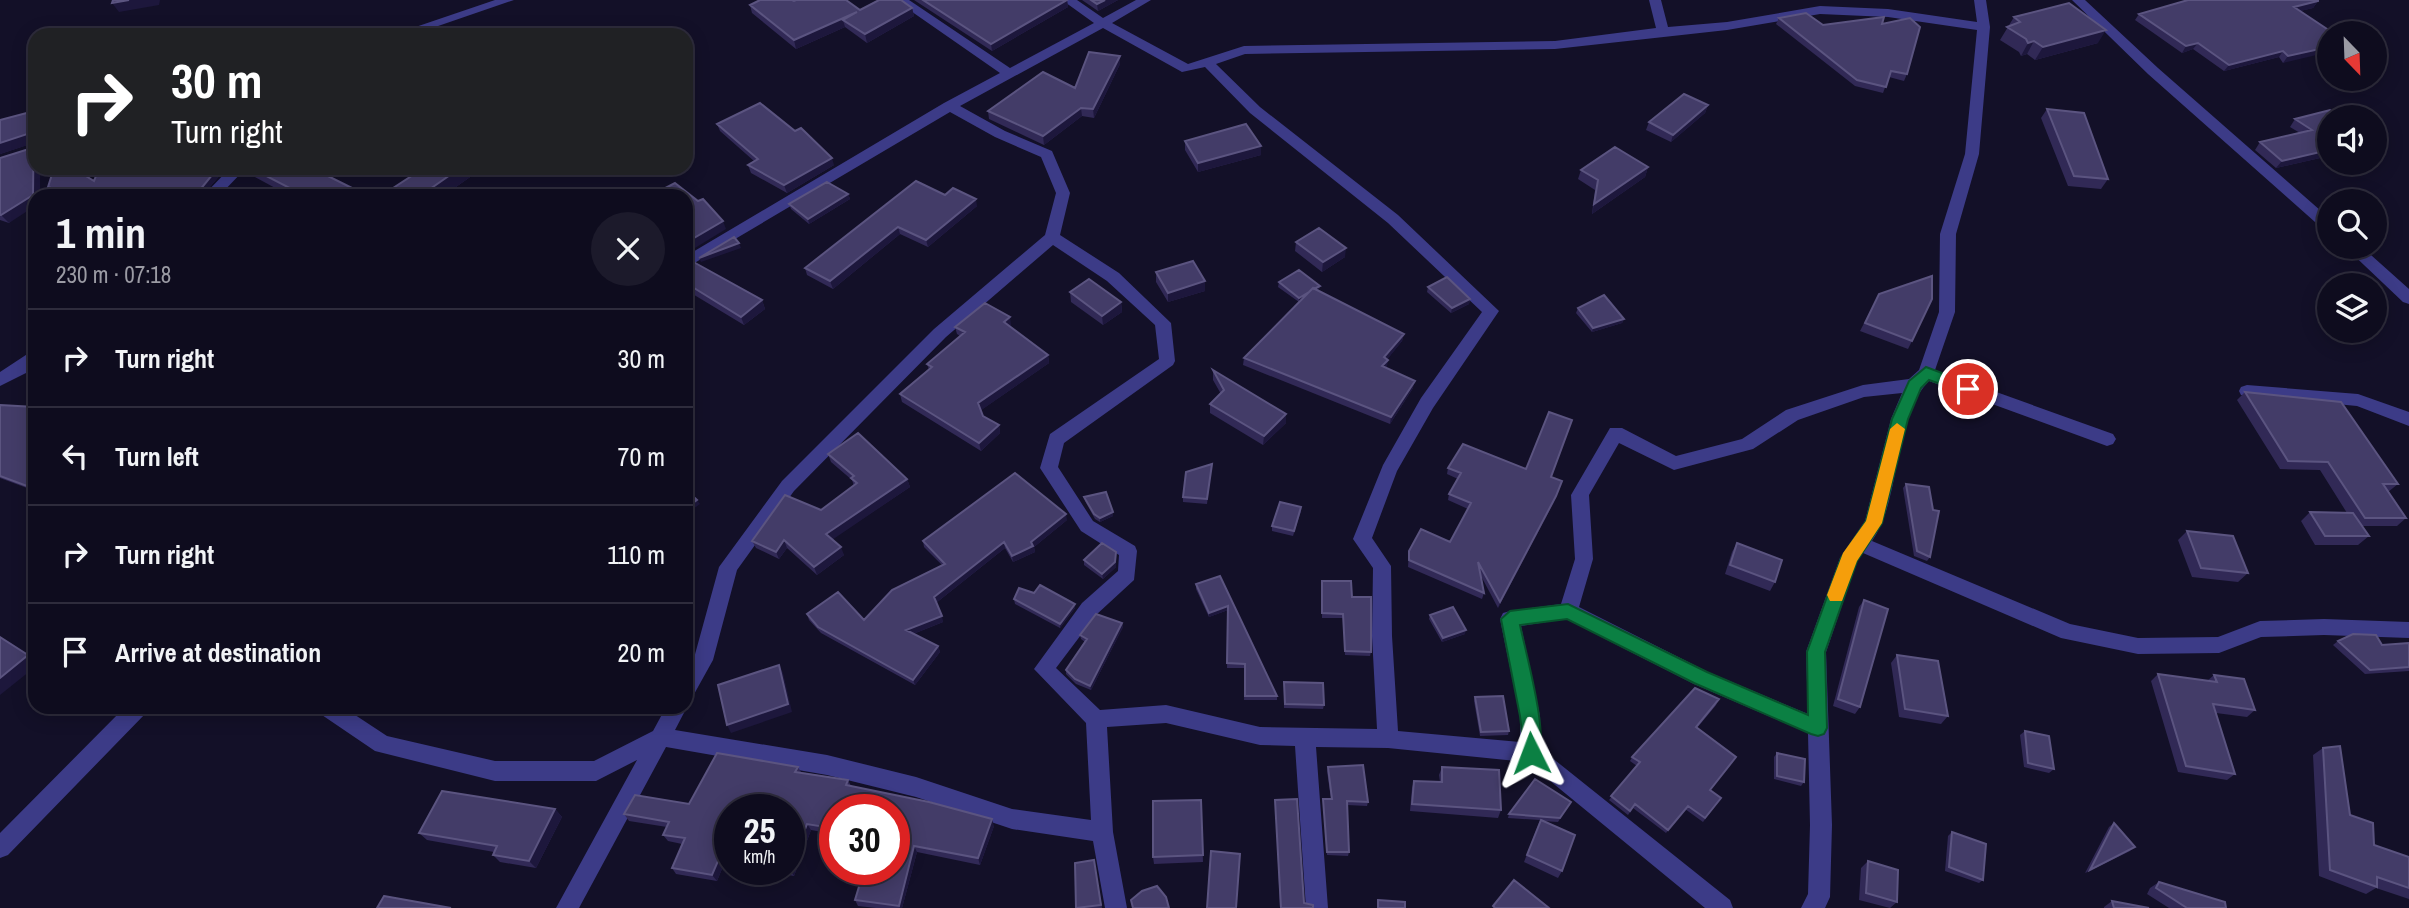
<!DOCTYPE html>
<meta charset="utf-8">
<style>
body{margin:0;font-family:"Archivo Narrow",sans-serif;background:#1c1a2b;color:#f1f3f6;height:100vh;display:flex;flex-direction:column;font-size:26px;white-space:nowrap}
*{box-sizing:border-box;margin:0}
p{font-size:23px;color:#9b9ba4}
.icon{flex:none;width:38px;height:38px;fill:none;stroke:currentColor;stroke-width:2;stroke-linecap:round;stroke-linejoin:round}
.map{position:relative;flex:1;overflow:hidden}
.details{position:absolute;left:28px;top:189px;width:665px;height:525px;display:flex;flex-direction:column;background:#0e0c1e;border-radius:21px;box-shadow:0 4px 18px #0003,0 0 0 2px #2e2c3c}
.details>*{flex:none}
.hud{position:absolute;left:28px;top:28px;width:665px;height:147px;border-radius:21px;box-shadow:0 4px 18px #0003,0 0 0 2px #2e2c3c;background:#202124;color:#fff;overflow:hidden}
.needle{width:46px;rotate:157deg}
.tools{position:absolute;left:2317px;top:21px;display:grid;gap:14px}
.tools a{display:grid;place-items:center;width:70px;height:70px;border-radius:50%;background:#0e0c1e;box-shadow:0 4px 18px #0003,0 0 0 2px #2e2c3c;font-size:35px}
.speed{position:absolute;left:714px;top:794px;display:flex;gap:14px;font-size:35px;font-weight:700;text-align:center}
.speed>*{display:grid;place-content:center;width:91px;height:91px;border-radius:50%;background:#0e0c1e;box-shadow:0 4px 18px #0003,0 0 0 2px #2e2c3c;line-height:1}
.speed small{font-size:18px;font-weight:400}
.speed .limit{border:10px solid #d22;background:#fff;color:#111}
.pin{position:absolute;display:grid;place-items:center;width:60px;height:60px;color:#fff;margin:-30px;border:4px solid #fff;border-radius:50%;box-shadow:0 2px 7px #0007}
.me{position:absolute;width:77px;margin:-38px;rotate:357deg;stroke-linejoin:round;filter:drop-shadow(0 0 5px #0008)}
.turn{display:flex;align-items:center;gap:24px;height:147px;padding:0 28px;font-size:32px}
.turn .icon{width:91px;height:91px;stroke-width:2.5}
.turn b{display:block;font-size:49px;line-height:60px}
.round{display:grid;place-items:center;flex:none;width:74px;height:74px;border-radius:37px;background:#1c1a2b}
.summary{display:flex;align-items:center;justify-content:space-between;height:119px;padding:0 28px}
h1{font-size:42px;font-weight:700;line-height:52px}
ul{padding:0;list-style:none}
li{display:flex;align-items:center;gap:21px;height:98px;padding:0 28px;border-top:2px solid #2e2c3c}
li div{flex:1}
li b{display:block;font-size:26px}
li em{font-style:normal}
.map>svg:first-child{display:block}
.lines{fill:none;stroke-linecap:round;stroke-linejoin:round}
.minor{fill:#3c3b87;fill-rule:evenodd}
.wall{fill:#312956}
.shaded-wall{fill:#1d173c}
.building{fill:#433c68;stroke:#5b5480;stroke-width:2}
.route{fill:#0b8043;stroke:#07532c;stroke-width:2}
.slow{fill:#f59e0b}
</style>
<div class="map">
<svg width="2409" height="908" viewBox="0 0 2409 908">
<rect width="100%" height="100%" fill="#131028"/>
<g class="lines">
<path class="minor" d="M495,0H514L412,35H392Z
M895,0H909L1010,68L1094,23L1062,0H1077L1103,18L1136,0H1151L1112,23L1188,64L1244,46L1555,41L1656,28L1649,0H1661L1668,27L1727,22L1820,6L1888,9L1977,22L1974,0H1986L1990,27L1979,154L1956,234L1955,312L1935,370L2113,434L2116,439L2113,444L2107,446L1929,381C1891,419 1903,496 1872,541L2070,624L2138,638L2218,637L2260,621L2324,619L2409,622V638L2324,635L2261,637L2219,653L2138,654L2061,638L1863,553L1857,561L1826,652L1832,825L1830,897L1825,908H1801L1808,894L1810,825L1808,733L1694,684L1566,619L1521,626L1540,716L1541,749L1730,900L1733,908H1705L1527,762L1388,748L1316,747L1328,908H1306L1295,746L1260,745L1166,723L1107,727L1113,832L1127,908H1105L1093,841L1012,829L916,797L827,775L666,747L579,908H556L637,760L596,781H495L375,751L319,713L316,707H343L387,736L495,761H594L653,731L666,707H686V705L687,707L675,730L827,755L916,777L1012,809L1091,820L1086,723L1034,669L1082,603L1118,571L1119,555L1081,531L1040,468L1050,434L1159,359L1155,325L1107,281L1053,245L946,337L794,491L737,570L713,660L693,696L686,699V671L694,658L719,567L782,481L934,329L1045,235L1056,193L1041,157L995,137L950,112L686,268V256L944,103L1000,73ZM1820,14L1888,17L1977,30L1965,154L1940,234L1939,312L1919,370L1909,379L1863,385L1786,410L1742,439L1676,456L1622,428H1610L1571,495L1575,559L1561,604L1510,611L1503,613L1500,619L1520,716V742L1398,731L1392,636L1391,566L1372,538L1397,471L1433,408L1499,311L1398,215L1260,107L1216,64L1245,54L1555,49L1727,30ZM1103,28L1182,72L1205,67L1250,113L1388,223L1482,312L1421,398L1383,465L1353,539L1373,568L1372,636L1377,729L1260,727L1166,705L1100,710L1056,668L1096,615L1134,580L1137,551L1135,546L1093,521L1058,467L1064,443L1173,365L1175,361L1171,323L1119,273L1060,235L1070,193L1052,151L1005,131L960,106ZM1902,393L1891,419L1865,521L1840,558L1806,652L1808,714L1708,672L1579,607L1593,559L1589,495L1619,443L1674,470L1753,449L1798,420L1864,397Z
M2072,0H2085L2158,68L2329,218V231L2324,230L2148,74Z
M230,168H246L219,196H203Z
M2345,247H2362L2409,289V304L2403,302Z
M35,349V365L26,373L0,386V372Z
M2247,385L2358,394L2409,412V426L2357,406L2241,395L2239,391L2241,387Z
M125,707H149L146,713L8,855L0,858V833Z"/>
</g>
<path class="wall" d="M914,0H1067L1068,7L992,51Z
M1082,0H1118L1098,11Z
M794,1L860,10L912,8L914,16L867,43L845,27L796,49L752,13L750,5Z
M2318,1L2313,8L2300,11L2333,33L2283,63L2279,57L2224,71L2193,49L2182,53L2135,20L2139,14Z
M2014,17L2098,43L2035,60L2027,54L2021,56L2019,52L2000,40Z
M1779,18L1823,25L1882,24L1907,74L1904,81L1889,77L1883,93L1855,86L1776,24Z
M1120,64L1094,118L1082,116L1044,145L989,119L988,111L1075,88Z
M1708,105L1705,113L1671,142L1646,130L1649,122Z
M2047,109L2108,179L2101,189L2068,186L2041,118Z
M34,111L35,168H40V196H35L9,223L0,220V158L29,149L30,144L0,154Z
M2329,117V156L2276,168L2255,150L2260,142L2300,133L2290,127L2295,119Z
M717,124L834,165L787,193L751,173L748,165L754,161L720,131Z
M1185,141L1261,146V155L1198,172L1185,150Z
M1648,167L1645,177L1592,214L1595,190L1578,179L1581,170Z
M246,168H317L318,169L316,170L368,196H290L251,175Z
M399,168H483L443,196H381L414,174Z
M221,174L202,196H64L52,192L48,187Z
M848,194L850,199L809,224L791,209L789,204Z
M945,195L977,206L928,247L900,234L833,289L807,275L805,268Z
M1296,242L1345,257L1322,272L1295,251Z
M686,260L762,300L765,309L744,325L686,290Z
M1156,272L1205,291L1168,302L1156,282Z
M1279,282L1320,286L1318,291L1404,334L1402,341L1387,359V367L1386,368L1413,388L1390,424L1243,365L1244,358L1299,302L1278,287Z
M1428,287L1470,299L1469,304L1451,313L1427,292Z
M1070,292L1121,302L1122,312L1103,325L1071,302Z
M1879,294L1912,341L1908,349L1860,331Z
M1578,308L1624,319L1622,323L1592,332L1576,313Z
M1011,325L1009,326L1048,355L1049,363L981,410L983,416L999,425L1000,433L981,451L902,402L900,394L929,370L927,364L960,336L957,334L955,327Z
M1213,370L1286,423L1263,445L1210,413V404L1221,394L1213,380Z
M2245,392L2398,484L2388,492L2406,518L2397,526H2362L2369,536L2358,545H2315L2301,521L2310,512L2347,513L2320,470L2280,469L2237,400Z
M0,405L35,407V491L0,478Z
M828,454L907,479L910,487L832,539L844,555L817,575L787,548L779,559L756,548L752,541L821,510L854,486L852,480L831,462Z
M1448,468L1526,469L1551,477L1554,502L1498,608L1481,576L1484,593L1482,599L1408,567L1409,551L1450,542L1468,509L1448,500L1449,494L1458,479L1447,474Z
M1211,469L1207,504L1183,502V497Z
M1906,484L1930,557L1927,561L1914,556L1903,488Z
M1084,497L1113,512V516L1100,522L1095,519L1085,501Z
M1301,511L1293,536L1272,531V526Z
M1067,520L1034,547L1035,552L1013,562L1005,548L936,603L943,622L913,634L938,646L940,652L915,685L821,633L809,620L807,614L864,620L942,565L924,547L923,541Z
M2187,531L2248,573L2238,582L2192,577L2178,540Z
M1737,543L1775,582L1770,591L1725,574L1732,552Z
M1116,552V567L1103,579L1084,565V560Z
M1220,576L1277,696V700H1244L1245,668H1227L1228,610L1209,617L1196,589V584Z
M1322,581L1352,597L1371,652L1370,656L1345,655L1343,618H1322Z
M1014,599L1075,604V608L1060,628L1015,604Z
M1864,600L1860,707L1855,714L1833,706L1859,607Z
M1430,615L1465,634L1442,642L1429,619Z
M1122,623L1123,627L1091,690L1076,684L1066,674V670L1085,642L1081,639L1080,635Z
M2338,641L2382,645L2409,643V671L2365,674L2333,645Z
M1897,655L1948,716L1941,724L1899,717L1891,663Z
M2158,674L2207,681L2214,675L2255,710L2247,717L2216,713L2235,774L2227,780L2178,772L2151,681Z
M1284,686L1324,705L1323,709L1284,708Z
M1475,697L1509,731L1508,735L1480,736L1474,701Z
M1717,704L1697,728L1710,790L1721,798L1703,822L1685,809L1666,833L1633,808L1628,815L1609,800L1637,766L1630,761L1632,757Z
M2025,731L2054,769L2049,773L2024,767L2020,735Z
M2323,748L2350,815L2374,845L2409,857V899L2376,888L2366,894L2319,876L2313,755Z
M1777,753L1804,782L1801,786L1774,779V757Z
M798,767L801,772L848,780L851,786L994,826L980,865L917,852L902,908H876L858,906L855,900L894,810H835L834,834L811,830L794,876L767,871L766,870H789V810H730V849L717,881L676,874L672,868L682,844L668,841L663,835L667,827L629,821L624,814L689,804Z
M1328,767L1368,802L1367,806L1347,805L1349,852L1348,856L1327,855L1323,803V799H1331L1327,771Z
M1442,767L1501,810L1498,818L1410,811L1412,788L1414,781L1440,782L1439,775Z
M1201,800L1203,862L1154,864L1153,857Z
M1275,800L1304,903L1313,908H1280Z
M1571,802L1558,822L1542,821L1562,871L1558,878L1524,862L1540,820L1508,818L1509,814Z
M555,809L562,817L536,868L500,862L493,855L494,852L427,840L419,833Z
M2114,823L2130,851L2085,873L2109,827Z
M1952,832L1983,880L1979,883L1945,871L1948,836Z
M1094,860L1102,908H1076Z
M1868,861L1897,902L1890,908L1859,900L1861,868Z
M2159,882L2226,908H2169L2147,894L2150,888Z
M2112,901L2149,908H2104V907Z"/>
<path class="shaded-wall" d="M129,0H160L159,5L119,12L112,3Z
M1067,0L1068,7L992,51L991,44Z
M1105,0H1118L1098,11L1097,4Z
M2318,1L2313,8L2289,14L2294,7Z
M912,8L914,16L867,43L865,34Z
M857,12L843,20L845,27L796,49L794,40Z
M2106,30L2098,43L2035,60L2043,47Z
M2034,41L2027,54L2021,56L2028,43Z
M2198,43L2193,49L2182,53L2186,46Z
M2329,47V52L2283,63L2288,56Z
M2283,51L2279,57L2224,71L2229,65Z
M1120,56V64L1094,118L1093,109Z
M1708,105L1705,113L1671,142L1673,135Z
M1081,108L1082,116L1044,145L1043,136Z
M34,111L35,168H40V196H35V206L9,223L1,215L34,143L0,154V143L27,134L34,142Z
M1261,146V155L1198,172V163Z
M2329,150V156L2276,168L2282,161Z
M832,158L834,165L787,193L784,185Z
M1648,167L1645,177L1592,214L1594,204Z
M460,168H483L443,196H420Z
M217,169L221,174L202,196H195Z
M848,194L850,199L809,224L808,219Z
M976,199L977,206L928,247L926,240Z
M723,221L726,229L690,251L687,242Z
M898,227L900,234L833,289L830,281Z
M739,243L741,248L701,262L699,258Z
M1346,248L1345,257L1322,272L1323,262Z
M1205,281V291L1168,302V293Z
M1320,286L1319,290L1299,302V298Z
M1470,299L1469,304L1451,313L1452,308Z
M762,300L765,309L744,325L741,317Z
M1121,302L1122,312L1103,325L1102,316Z
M1010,317L1011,325L1005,330L1004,322Z
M1624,319L1622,323L1592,332L1593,328Z
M1404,334L1402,341L1383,365L1384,357Z
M1048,355L1049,363L980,411L978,403Z
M1388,360L1387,367L1380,373L1382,366Z
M1415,381L1413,388L1390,424L1391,417Z
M1286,414V423L1263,445L1264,436Z
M999,425L1000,433L981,451L979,443Z
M907,479L910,487L829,542L826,534Z
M1562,481L1554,502L1498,608L1500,602Z
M697,500L700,504L686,514V508Z
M1113,512V516L1100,522V518Z
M1066,514L1067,520L1034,547L1035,552L1013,562L1012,556L1031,542Z
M784,540L787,548L779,559L776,552Z
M1004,542L1005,548L936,603L934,597Z
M841,547L844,555L817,575L814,567Z
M1116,552V567L1103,579L1102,574Z
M1075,604V608L1060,628V624Z
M1228,606V610L1209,617V613Z
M942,616L943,622L908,636L906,630Z
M1122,623L1123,627L1091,690L1090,686Z
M1466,630L1465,634L1442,642L1443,638Z
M938,646L940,652L915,685L913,680Z
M28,655L35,660V667L0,695V678Z
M779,665L783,673L792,712L731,733L727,725Z
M555,809L562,817L536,868L529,861Z
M835,817V833L834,834L831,828Z
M992,819L994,826L980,865L978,858Z
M807,824L811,830L794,876L790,870Z
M727,840L730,844V849L717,881L712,875Z
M914,846L917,852L902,908H900L899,906Z
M2135,847L2130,851L2085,873L2090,870Z"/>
<path class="building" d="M113,0H129L112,3Z
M760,0H792L794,1L796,0H846L860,10L879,0H901L912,8L865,34L843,20L857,12L794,40L750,5Z
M923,0H1067L991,44Z
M1091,0H1105L1097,4Z
M2188,0H2318V1L2294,7L2333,33H2329V47L2288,56L2283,51L2229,65L2198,43L2186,46L2139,14Z
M2069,3L2106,30L2043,47L2034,41L2028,43L2026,39L2007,27L2020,22L2014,17Z
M1806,13L1823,25L1884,17L1882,24L1910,18L1920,27L1907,74L1891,71L1886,87L1857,80L1779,18Z
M1089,52L1120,56L1093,109L1081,108L1043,136L988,111L1043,72L1075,88Z
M1684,94L1708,105L1673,135L1649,122Z
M760,103L795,131L801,128L832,158L784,185L748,165L758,159L717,124Z
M2047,109L2084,113L2108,179L2074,176Z
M2330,110L2341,117H2329V150L2282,161L2260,142L2312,130L2295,119Z
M34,111L33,195L1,215H0V158L29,149L31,137L27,134L0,143V120Z
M1246,124L1261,146L1198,163L1185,141Z
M1615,147L1648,167L1594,204L1598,180L1581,170Z
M54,168H73L94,181L99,168H213L217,169L195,196L181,194L179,196H76L48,187Z
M251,168H312L368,196H305Z
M419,168H460L420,196H381L422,169Z
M916,181L945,195L953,188L976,199L926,240L898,227L830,281L805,268Z
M827,182L848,194L808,219L789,204Z
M675,183L698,201L703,199L723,221L687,242L686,196H650Z
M1319,228L1346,248L1323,262L1296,242Z
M734,237L739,243L699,258Z
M688,259L762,300L741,317L686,283V260Z
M1193,261L1205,281L1168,293L1156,272Z
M1299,270L1320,286L1314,289L1313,288L1309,292L1299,298L1279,282Z
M1932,276V299L1912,341L1865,323L1879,294Z
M1447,277L1470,299L1452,308L1428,287Z
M1089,279L1121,302L1102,316L1070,292Z
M1313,288L1404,334L1384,357L1388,360L1382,366L1415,381L1391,417L1244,358Z
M1604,295L1624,319L1593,328L1578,308Z
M985,303L1010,317L1004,322L1048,355L978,403L983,416L999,425L979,443L900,394L932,367L927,364L965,332L955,327Z
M1213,370L1286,414L1264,436L1210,404L1224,390Z
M2245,392L2341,402L2398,484H2383L2406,518H2365L2328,462L2288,461Z
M0,405L35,407V489L0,476Z
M1549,412L1572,420L1551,477L1562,481L1556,496L1500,602L1478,562L1484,593L1409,560V551L1421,529L1450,542L1471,503L1449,494L1461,473L1448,468L1463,444L1526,469Z
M858,433L907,479L826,534L841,547L814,567L784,540L776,552L752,541L785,495L821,510L857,483L851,478L854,476L828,454Z
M1212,464L1207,499L1183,497L1186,472Z
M1015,473L1066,514L1031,542L1033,546L1012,556L1004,542L934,597L942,616L906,630L938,646L913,680L818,627L807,614L838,592L864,620L892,590L945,564L923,541Z
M1906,484L1929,487L1933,510L1939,511L1930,557L1917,551Z
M686,490L697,500L686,508Z
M1106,492L1113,512L1100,518L1094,514L1084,497Z
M1280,502L1301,507L1294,531L1272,526Z
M2310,512L2353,513L2369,536H2325Z
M2187,531L2233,536L2248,573L2201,568Z
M1102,543L1116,552L1115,562L1102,574L1084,560Z
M1737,543L1782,560L1775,582L1730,565Z
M1220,576L1277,696H1245V664L1227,663L1228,606L1209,613L1196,584Z
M1322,581H1351L1352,597H1371V652L1345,651L1343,614L1322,613Z
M1040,585L1075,604L1060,624L1014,599L1019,588L1034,593Z
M1864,600L1888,609L1860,707L1838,699Z
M1453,607L1466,630L1443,638L1430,615Z
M1096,614L1122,623L1090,686L1075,679L1066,670L1087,639L1080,635Z
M2353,634L2376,635L2382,645L2409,643V667L2370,670L2338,641Z
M0,637L28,655L0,678Z
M1897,655L1938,661L1948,716L1905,709Z
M779,665L788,704L727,725L718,685Z
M2158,674L2217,682L2214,675L2244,679L2255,710L2213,704L2235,774L2186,766Z
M1284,682L1323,683L1324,705L1285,704Z
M1695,688L1719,699L1696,727L1736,757L1710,790L1721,798L1705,818L1688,806L1668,830L1635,804L1630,811L1611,796L1640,762L1632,757Z
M1503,696L1509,731L1481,732L1475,697Z
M2025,731L2049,736L2054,769L2028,763Z
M2340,746L2350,815L2373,823L2374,845L2409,857V888L2377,877V887L2330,870L2323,748Z
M717,753L798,767L795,772L848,780L846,785L929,802L992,819L978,858L914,846L899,906L855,900L864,870H894V810H853L838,807L837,810H835V817L831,828L807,824L790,870H789V810H730V840H727L712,875L672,868L685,838L663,835L669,822L624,814L635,795L689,804Z
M1777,753L1805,759L1804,782L1777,776Z
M1363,765L1368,802L1347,801L1349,852H1327L1323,799H1332L1328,767Z
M1442,767L1499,770L1501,810L1412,804L1414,781L1442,782Z
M1535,779L1571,802L1560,818L1509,814Z
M442,791L555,809L529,861L493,855L497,846L419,833Z
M1297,799L1304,903L1313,905V908H1281L1275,800Z
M1201,800L1203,855L1153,857V801Z
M1541,820L1575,835L1562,871L1527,855Z
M2114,823L2135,847L2090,870Z
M1952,832L1986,844L1983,880L1949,867Z
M1211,851L1240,854L1236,908H1207Z
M1094,860L1101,905L1076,908L1075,863Z
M1868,861L1898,870L1897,902L1866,893Z
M1514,880L1549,908H1495L1493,906Z
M2159,882L2225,902L2226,908H2187L2156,888Z
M1157,886L1166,897L1169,908H1133L1131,900L1142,891Z
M384,896L451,908H377Z
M1378,900L1405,902V908H1378Z
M2112,901L2149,908H2114Z"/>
<path class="route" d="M1926,367L1974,385L1976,389L1968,394L1929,380L1921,388L1908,419L1882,523L1857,561L1825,652L1827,728L1824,734L1818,736L1811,734L1694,683L1567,619L1520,625C1526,654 1549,735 1538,759L1531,762L1525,759L1520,716L1501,619L1510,611L1568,604L1707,672L1808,715L1807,652L1841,558L1866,521L1892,419L1909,381Z"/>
<path class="slow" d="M1897,423L1905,429L1882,523L1857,561L1842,601H1830L1827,595L1843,553L1866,521L1890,429Z"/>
</svg>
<div class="tools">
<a><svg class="needle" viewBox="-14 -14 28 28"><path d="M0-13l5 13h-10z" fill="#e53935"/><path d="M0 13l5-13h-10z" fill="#9b9ba4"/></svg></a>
<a><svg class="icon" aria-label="sound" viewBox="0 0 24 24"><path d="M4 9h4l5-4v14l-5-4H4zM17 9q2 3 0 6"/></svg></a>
<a><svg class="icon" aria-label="search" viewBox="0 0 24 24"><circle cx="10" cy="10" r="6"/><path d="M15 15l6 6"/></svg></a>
<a><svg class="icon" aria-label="layers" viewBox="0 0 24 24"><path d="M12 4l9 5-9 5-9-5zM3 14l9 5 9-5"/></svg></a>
</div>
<div class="speed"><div>25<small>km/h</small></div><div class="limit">30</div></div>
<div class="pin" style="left:1968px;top:389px;background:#d93025"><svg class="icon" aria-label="arrive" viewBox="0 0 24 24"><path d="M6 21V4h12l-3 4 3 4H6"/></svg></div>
<svg class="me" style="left:1531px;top:753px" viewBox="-20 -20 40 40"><path d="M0-17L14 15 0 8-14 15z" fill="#0b8043" stroke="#fff" stroke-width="4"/></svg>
<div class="hud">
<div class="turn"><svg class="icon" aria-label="right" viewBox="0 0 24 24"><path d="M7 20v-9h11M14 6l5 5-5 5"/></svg><div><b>30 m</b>Turn right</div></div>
</div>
<section class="details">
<div class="summary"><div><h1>1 min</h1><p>230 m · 07:18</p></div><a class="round"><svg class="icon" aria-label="close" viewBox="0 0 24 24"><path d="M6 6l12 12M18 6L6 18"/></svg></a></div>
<ul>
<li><svg class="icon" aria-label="right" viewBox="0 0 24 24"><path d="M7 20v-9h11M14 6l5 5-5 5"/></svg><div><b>Turn right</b></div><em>30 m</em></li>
<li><svg class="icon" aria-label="left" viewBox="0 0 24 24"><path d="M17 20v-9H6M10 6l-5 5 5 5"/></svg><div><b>Turn left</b></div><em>70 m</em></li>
<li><svg class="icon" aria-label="right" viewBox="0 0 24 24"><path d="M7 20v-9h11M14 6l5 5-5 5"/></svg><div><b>Turn right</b></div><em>110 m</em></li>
<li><svg class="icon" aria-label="arrive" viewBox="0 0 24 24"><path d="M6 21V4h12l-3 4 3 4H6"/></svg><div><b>Arrive at destination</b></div><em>20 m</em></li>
</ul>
</section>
</div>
